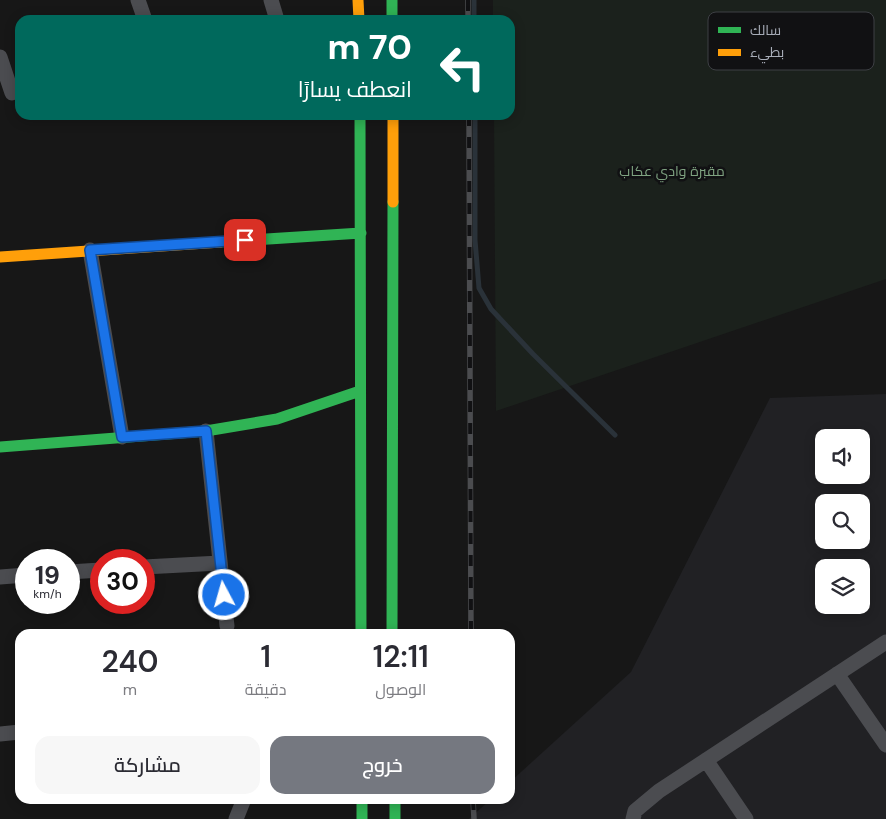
<!DOCTYPE html>
<html lang="ar">
<meta charset="utf-8">
<style>
body{margin:0;font-family:"DM Sans",Cairo,sans-serif;background:#f7f7f7;color:#2b2b33;direction:rtl;height:100vh;display:flex;flex-direction:column;font-size:19px;white-space:nowrap}
*{box-sizing:border-box;margin:0}
p{font-size:16px;color:#7c7c81}
.icon{flex:none;width:28px;height:28px;fill:none;stroke:currentColor;stroke-width:2;stroke-linecap:round;stroke-linejoin:round}
.map{position:relative;flex:1;overflow:hidden;direction:ltr}
.details{position:absolute;left:15px;top:629px;width:500px;height:175px;display:flex;flex-direction:column;background:#fff;border-radius:15px;box-shadow:0 2px 12px #0003;direction:rtl}
.details>*{flex:none}
.guide{position:absolute;left:15px;top:15px;width:500px;height:105px;border-radius:15px;box-shadow:0 2px 12px #0003;direction:rtl;background:#00695c;color:#fff;overflow:hidden}
.fabs{position:absolute;left:815px;top:429px;display:grid;gap:10px}
.fabs a{display:grid;place-items:center;width:55px;height:55px;border-radius:10px;background:#fff;box-shadow:0 2px 12px #0003;font-size:25px}
.speed{position:absolute;left:15px;top:549px;display:flex;gap:10px;font-size:25px;font-weight:700;text-align:center}
.speed>*{display:grid;place-content:center;width:65px;height:65px;border-radius:50%;background:#fff;box-shadow:0 2px 12px #0003;line-height:1}
.speed small{font-size:12px;font-weight:400}
.speed .limit{border:8px solid #d22;background:#fff;color:#111}
.pin{position:absolute;display:grid;place-items:center;width:42px;height:42px;color:#fff;margin:-21px;border-radius:10px;box-shadow:0 2px 8px #0006}
.me{position:absolute;width:55px;margin:-28px;rotate:354deg;stroke-linejoin:round;filter:drop-shadow(0 0 4px #0008)}
.turn{display:flex;align-items:center;gap:18px;height:105px;padding:0 20px;font-size:22px}
.turn .icon{width:65px;height:65px;stroke-width:2.5}
.turn b{display:block;font-size:35px;line-height:42px}
.eta{display:flex;justify-content:space-evenly;align-items:center;height:85px;text-align:center}
.eta b{font-size:30px;font-weight:600;line-height:35px}
.button{display:flex;gap:10px;margin-top:auto;padding:10px 20px}
.button a{flex:1;height:58px;border-radius:15px;background:#757880;color:#fff;font-size:20px;font-weight:600;line-height:58px;text-align:center}
.button a+a{background:#f7f7f7;color:#2b2b33}
.map>svg:first-child{display:block}
.built{fill:#212124;fill-rule:evenodd}
.green{fill:#1b211c}
.lines{fill:none;stroke-linecap:round;stroke-linejoin:round}
.stream{stroke:#2a3239;stroke-width:5}
.street{stroke:#4b4c50;stroke-width:15}
.fast{stroke:#30b455;stroke-width:11}
.slow{stroke:#ff9f0a;stroke-width:11}
.rail-casing{stroke:#4b4c4f;stroke-width:5.5}
.rail{stroke:#111113;stroke-width:4;stroke-dasharray:11;stroke-linecap:butt}
.route-casing{stroke:#114b97;stroke-width:12}
.route{stroke:#1a73e8;stroke-width:9}
.labels{text-anchor:middle;stroke-width:5;stroke-linejoin:round;paint-order:stroke}
.park-label{font-size:14px;fill:#7fa381;stroke:#111113}
.key{fill:#111113;stroke:#3e4045;stroke-width:1}
.key-label{font-size:14px;fill:#a8adb8}
</style>
<div class="map">
<svg width="886" height="819" viewBox="0 0 886 819">
<rect width="100%" height="100%" fill="#171717"/>
<path class="built" d="M886,394V819H469L491,799H510V782L631,672L770,398ZM824,438H861V475H824ZM824,502H861V540H824ZM824,568H861V605H824Z"/>
<path class="green" d="M493,0H886V279L496,411L494,115H510V20H493Z"/>
<g class="lines">
<path class="stream" d="M474,0V20
M475,115V240L479,288L491,309L533,354L615,435"/>
<path class="street" d="M138,0L145,20
M271,0L277,20
M0,57L12,93
M90,250L122,437
M206,431L227,626
M144,567L220,563
M69,572L101,570
M0,577L26,575
M837,674L886,745
M0,734L20,732
M706,760L746,819
M236,819L244,799
M633,819L635,811L659,791L886,642"/>
<path class="fast" d="M392,0V20
M360,115L361,634
M221,242L361,233
M0,447L206,431L277,419L360,391
M392,634L393,202
M362,799V819
M395,799V819"/>
<path class="slow" d="M358,0L359,20
M393,202V115
M0,257L221,242"/>
<g class="rail-casing">
<path id="rail" d="M468,0V20
M469,115L471,634
M473,799L474,819"/>
</g>
<use href="#rail" class="rail"/>
</g>
<g class="lines">
<g class="route-casing">
<path id="route" d="M224,595L206,431L122,437L90,250L245,240"/>
</g>
<use href="#route" class="route"/>
</g>
<g class="labels">
<g class="park-label">
<text x="672" y="176">مقبرة وادي عكاب</text>
</g>
</g>
<rect x="708" y="12" width="166" height="58" rx="8" class="key"/>
<rect x="718" y="27" width="23" height="6" fill="#30b455"/>
<rect x="718" y="49" width="23" height="7" fill="#ff9f0a"/>
<g class="key-label">
<text x="750" y="35">سالك</text>
<text x="750" y="57">بطيء</text>
</g>
</svg>
<div class="fabs">
<a><svg class="icon" aria-label="sound" viewBox="0 0 24 24"><path d="M4 9h4l5-4v14l-5-4H4zM17 9q2 3 0 6"/></svg></a>
<a><svg class="icon" aria-label="search" viewBox="0 0 24 24"><circle cx="10" cy="10" r="6"/><path d="M15 15l6 6"/></svg></a>
<a><svg class="icon" aria-label="layers" viewBox="0 0 24 24"><path d="M12 4l9 5-9 5-9-5zM3 14l9 5 9-5"/></svg></a>
</div>
<div class="speed"><div>19<small>km/h</small></div><div class="limit">30</div></div>
<div class="pin" style="left:245px;top:240px;background:#d93025"><svg class="icon" aria-label="arrive" viewBox="0 0 24 24"><path d="M6 21V4h12l-3 4 3 4H6"/></svg></div>
<svg class="me" style="left:224px;top:595px" viewBox="-20 -20 40 40"><circle r="17" fill="#1a73e8" stroke="#fff" stroke-width="3"/><path d="M0-11L8 9 0 5-8 9z" fill="#fff"/></svg>
<div class="guide">
<div class="turn"><svg class="icon" aria-label="left" viewBox="0 0 24 24"><path d="M17 20v-9H6M10 6l-5 5 5 5"/></svg><div><b>70 m</b>انعطف يسارًا</div></div>
</div>
<section class="details">
<div class="eta">
<div><b>12:11</b><p>الوصول</p></div>
<div><b>1</b><p>دقيقة</p></div>
<div><b>240</b><p>m</p></div>
</div>
<div class="button"><a>خروج</a><a>مشاركة</a></div>
</section>
</div>
